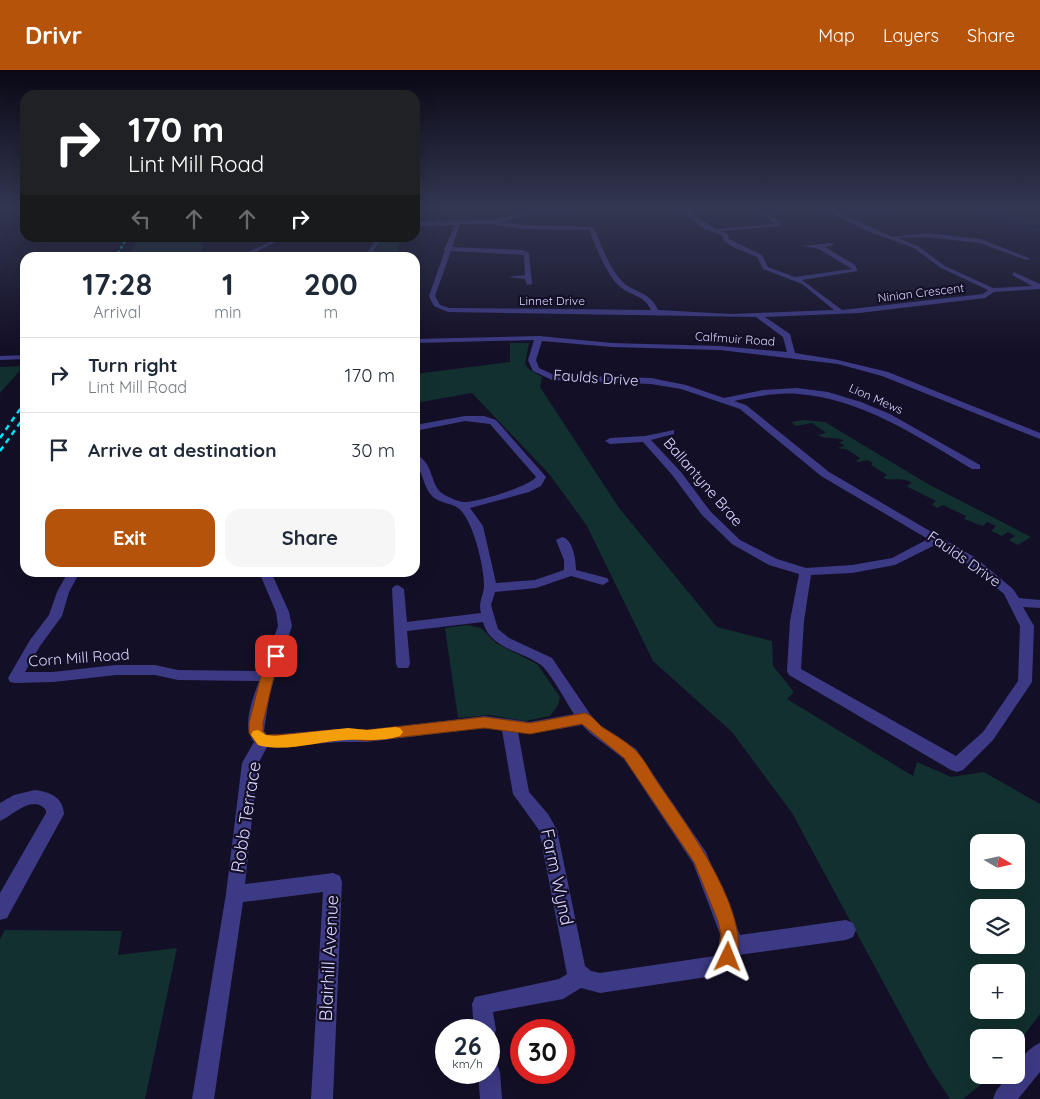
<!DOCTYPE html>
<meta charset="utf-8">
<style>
body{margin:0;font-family:Quicksand,sans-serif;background:#f6f6f7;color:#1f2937;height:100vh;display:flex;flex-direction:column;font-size:19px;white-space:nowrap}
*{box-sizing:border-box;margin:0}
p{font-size:16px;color:#747a83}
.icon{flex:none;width:28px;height:28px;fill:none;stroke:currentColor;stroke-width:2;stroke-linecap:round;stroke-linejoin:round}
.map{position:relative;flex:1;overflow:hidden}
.drawer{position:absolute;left:20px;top:182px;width:400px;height:325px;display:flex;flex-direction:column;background:#fff;border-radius:15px;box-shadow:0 5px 20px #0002}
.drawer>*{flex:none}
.top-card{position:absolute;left:20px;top:20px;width:400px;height:152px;border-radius:15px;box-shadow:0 5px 20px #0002;background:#202124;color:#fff;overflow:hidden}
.needle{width:32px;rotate:99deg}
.buttons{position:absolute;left:970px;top:764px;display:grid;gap:10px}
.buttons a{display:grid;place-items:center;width:55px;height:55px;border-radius:10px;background:#fff;box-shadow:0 5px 20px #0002;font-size:25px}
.speed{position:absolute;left:435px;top:949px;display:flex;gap:10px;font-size:25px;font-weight:700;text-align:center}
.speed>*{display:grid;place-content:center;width:65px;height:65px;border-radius:50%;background:#fff;box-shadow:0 5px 20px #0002;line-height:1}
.speed small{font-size:12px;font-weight:400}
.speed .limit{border:8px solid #d22;background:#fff;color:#111}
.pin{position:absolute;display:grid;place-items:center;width:42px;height:42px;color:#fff;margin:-21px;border-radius:10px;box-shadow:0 2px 8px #0006}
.me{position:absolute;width:55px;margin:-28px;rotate:2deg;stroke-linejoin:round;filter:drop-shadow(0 0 4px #0008)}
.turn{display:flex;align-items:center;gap:18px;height:105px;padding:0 25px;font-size:22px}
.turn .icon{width:65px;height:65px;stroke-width:2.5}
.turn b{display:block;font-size:35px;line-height:42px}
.lanes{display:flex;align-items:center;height:48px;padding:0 25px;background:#0003;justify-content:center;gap:25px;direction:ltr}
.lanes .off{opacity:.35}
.eta{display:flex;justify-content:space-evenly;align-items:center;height:85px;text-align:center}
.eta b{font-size:30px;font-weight:700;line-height:35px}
.primary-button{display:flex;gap:10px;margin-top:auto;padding:10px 25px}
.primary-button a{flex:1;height:58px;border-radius:15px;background:#b45309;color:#fff;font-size:20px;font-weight:700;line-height:58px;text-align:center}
.primary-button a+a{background:#f6f6f7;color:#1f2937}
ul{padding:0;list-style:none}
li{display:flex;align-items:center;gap:15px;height:75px;padding:0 25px;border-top:1px solid #e0e1e3}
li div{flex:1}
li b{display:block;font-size:19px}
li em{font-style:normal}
header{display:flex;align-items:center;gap:30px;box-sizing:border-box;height:70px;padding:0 25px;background:#b45309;color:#fff}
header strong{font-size:24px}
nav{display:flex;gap:28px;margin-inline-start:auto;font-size:18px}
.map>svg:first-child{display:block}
.green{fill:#12302f;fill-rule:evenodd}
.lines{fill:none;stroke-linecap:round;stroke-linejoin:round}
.stream{stroke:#0c2248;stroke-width:2.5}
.minor{fill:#3d3a85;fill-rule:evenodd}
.rail-far1{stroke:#00e5ff;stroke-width:2;stroke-dasharray:3 2.5;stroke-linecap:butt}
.rail{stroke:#00e5ff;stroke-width:2.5;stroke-dasharray:5.5 4.5;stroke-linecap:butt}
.route{fill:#b45309;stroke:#753606}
.slow{fill:#f59e0b}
.labels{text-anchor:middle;stroke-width:4.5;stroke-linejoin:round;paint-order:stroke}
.far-street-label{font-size:12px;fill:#d9d4ff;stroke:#130f26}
.street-label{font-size:15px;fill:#d9d4ff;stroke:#130f26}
.near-street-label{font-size:18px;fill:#d9d4ff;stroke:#130f26}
</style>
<header>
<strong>Drivr</strong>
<nav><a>Map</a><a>Layers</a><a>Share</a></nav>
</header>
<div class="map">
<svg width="1040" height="1029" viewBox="0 0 1040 1029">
<rect width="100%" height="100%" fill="#130f26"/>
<path class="green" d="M976,137H1040V154H1019Z
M139,168H167V171L204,168L201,184L198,187H128Z
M382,168H399L398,187L371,188Z
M510,273H529L525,294L529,299L542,307L540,317L619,438L717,557L772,571L773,596L794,622L787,629L913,706L917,692L951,707L984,702L1040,734V944L1016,976V968H979V1005H993L963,1029H950L929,997L792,743L732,662L653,591L587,456L550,405L472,323L415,333V304L510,292ZM979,772H1016V810H979ZM979,838H1016V875H979ZM979,902H1016V940H979Z
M24,296L0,323V297Z
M804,350L825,352L928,414L1031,467L1018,475L1009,470L1015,466L1008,462L1002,466L991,461L996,456L987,452L983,456L964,449L966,446L943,435L937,438L932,434L936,431L906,416L912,413C901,406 894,412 883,408L887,405L871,395L873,393L867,390L859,392L856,391L860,388L846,379L837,378L845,376L839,372L844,371C836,365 827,371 818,365L826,363L812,353L796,356L791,352Z
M467,555L481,558L496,573L537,594L560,627L558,635L550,646L525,651L489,645L458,648L445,558Z
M5,860L122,861L118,885L177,878L145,1029H0V869Z"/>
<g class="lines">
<path class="stream" d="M976,137L1040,161"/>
<path class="minor" d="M597,137L541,141L500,152L522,155L593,157C602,174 607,194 620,209C632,224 649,219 658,240L731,244L834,240L802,214L763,199L757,187L733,177L724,171L723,166L705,159L687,146V137H691L692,144L716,159L776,154L763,145L778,142V144L770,146L782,153L780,156L721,161L728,164L729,169L762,185L768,197L795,207L852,199L819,179L803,176L833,173V175L825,177L855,195L858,201L802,210L842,240L983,224L988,220L941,198L914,178L867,161L820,137C827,137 832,142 839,142C858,143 874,138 893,140L895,143L877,141L842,145L893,167L926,163L981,169L1031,189L1026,190L980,173L926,167L898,168L918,176L945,196L993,218L1032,216L1012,205L1014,202L1040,214V219L994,222L985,228L859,243L765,247L790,264L795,283L838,290L888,302L1040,363V369L882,306L838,294L720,280L612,277L542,271L536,290L539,298L554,305L651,308L686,315L724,328L763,320L797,318L828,322L861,332L890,344L980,395V399H972C918,367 863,329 798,324C777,322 755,327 734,331L746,335L829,402L976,488L1013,519L1019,528L1040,530V538L1023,537L1034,556L1032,612L993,670L963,700L957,702L951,700L789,605L787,601L790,551L799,504L769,495L732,474L702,445L673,406L643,372L610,374L605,371L610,368L645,366L674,360V364L651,370L681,402L710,441L740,470L777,489L806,498L852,495L892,488L928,469L821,406L740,339L681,319L651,314L552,310L533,301L528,290L534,270L415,273V269L539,266L612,273L720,276L787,282L783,267L756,247L448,242L434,236L429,226L445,180L444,179L455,155L415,156V152L492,150L541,139ZM460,154H492L522,159L589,160C597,178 604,200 618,215C629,226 644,224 651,240L449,238L440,235L435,226L451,181L524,185L525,205L508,207L525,209L527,215L532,214L529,183L522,180L452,177ZM937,474L968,494L1004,524L1020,556L1018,611L983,662L956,686L801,599L804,551L811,505L852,503L895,495Z
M278,168H284L244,188H235Z
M315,168H364L366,169L363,171Z
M377,168H382L369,188H363Z
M25,285V289L0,290V286Z
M465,346H484L496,350L546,407L541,416L529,422L470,438L483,456L496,513L535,510L564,500V490L556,470L562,467C573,469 576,490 576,500L607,508L609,511L603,515L571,506L536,518L495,522L491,535L498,559L509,568L552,588L590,644L600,655L636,679L706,782L740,865L846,850L853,853L856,860L853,867L846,870L738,885C736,895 730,901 720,905L600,923L581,918L563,929L493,942L496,960L493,968L489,969V960H474L472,934L475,927L559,909L567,904L539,760L513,724L502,660L485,658L367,672H341L267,677L258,694L245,814L333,803L340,806L342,812L333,1029H311L323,822L243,832L214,1029H192L226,824L242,693L254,672C241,657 253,628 259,611L178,610L155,605H116L53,612L15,613L10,612L8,608L30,570L49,545L57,522L68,502H80L69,522L62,546L40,576L25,602H53L116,595H155L178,600L262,601L278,556L276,542L259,502H271L289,542L292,556L270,622L264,661L267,665L341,659L367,660L485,646L530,652L574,644C567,633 550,602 541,595C521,580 490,579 483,552L407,561L410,594L408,598H398L396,594L392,519L394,516L398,515L404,519L407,552L481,543C478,533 483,527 484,517C485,500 473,448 458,438C451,433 440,433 433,427C423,418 424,403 415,394V385C434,390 429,415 443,424C448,427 459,432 464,432C476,433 530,416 536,407L490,354L465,351L415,361V355ZM582,655L590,663L624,689L693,793L720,864L718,882L715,886L600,903L591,901L585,896L557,760L548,744L529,722L518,662L530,664Z
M35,720C50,722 63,727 64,744L7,848L0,850V823L46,743V740C32,724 14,745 0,751V733L14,725Z
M1040,973V1002L1018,1029H993L996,1021L1009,1005H1016C1016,992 1028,978 1040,973Z
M489,991L497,994L500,1002L502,1029H480L478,1002H489Z"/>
<path class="rail-far1" d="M115,188L127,168"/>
<path class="rail" d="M0,368L25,332
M0,381L25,346"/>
</g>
<linearGradient id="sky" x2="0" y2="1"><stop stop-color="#0a0815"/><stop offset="0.49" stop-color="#333752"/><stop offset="1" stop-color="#333752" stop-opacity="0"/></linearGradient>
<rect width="1040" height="281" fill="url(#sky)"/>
<path class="route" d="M276,582L282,586L274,606L263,653V661L266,665C300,665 333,657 367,660L484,647L530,653L585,643C592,645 596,652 602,657C613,664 624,670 634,679C645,689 653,707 662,719C688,757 754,847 735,894L728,896L722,894L719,887L721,864L718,851L694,792L624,688L582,654L530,664L484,658L367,671L348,669L288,677L258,675L249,663V653L261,606L271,583Z"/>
<path class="slow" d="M395,657L400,658L403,662L400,666C382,672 365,669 346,670C320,671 282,683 258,675L251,665L253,661L258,660L266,665L275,666L348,658L367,660Z"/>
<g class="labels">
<g class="far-street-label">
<text transform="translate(921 223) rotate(-7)" y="4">Ninian Crescent</text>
<text x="552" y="235">Linnet Drive</text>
<text transform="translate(735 269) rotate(4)" y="4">Calfmuir Road</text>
<text transform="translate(876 329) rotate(24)" y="4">Lion Mews</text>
</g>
<g class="street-label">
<text transform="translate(596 308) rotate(4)" y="5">Faulds Drive</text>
<text transform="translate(703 412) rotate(49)" y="5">Ballantyne Brae</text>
<text transform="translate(964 489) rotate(35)" y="5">Faulds Drive</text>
<text transform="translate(79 588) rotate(-4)" y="5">Corn Mill Road</text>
</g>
<g class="near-street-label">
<text transform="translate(246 747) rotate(-81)" y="6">Robb Terrace</text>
<text transform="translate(557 807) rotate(78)" y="6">Farm Wynd</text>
<text transform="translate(329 888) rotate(-87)" y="6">Blairhill Avenue</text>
</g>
</g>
</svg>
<div class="buttons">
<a><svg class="needle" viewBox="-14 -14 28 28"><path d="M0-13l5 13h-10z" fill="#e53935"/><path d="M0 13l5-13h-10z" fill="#747a83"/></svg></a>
<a><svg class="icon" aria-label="layers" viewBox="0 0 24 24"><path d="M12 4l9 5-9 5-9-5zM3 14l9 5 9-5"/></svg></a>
<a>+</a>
<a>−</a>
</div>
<div class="speed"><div>26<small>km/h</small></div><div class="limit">30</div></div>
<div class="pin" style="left:276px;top:586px;background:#d93025"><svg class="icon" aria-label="arrive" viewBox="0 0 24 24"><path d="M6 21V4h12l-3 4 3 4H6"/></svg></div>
<svg class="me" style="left:728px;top:887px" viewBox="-20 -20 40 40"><path d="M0-17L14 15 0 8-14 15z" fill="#b45309" stroke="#fff" stroke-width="4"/></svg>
<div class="top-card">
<div class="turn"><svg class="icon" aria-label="right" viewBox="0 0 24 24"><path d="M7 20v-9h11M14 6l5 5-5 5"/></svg><div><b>170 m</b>Lint Mill Road</div></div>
<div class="lanes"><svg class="icon off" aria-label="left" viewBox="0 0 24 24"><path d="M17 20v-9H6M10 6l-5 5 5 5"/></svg><svg class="icon off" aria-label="ahead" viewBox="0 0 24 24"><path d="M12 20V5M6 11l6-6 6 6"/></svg><svg class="icon off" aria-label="ahead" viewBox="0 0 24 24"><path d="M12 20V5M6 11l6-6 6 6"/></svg><svg class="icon" aria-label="right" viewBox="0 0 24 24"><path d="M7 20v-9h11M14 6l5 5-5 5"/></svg></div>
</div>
<section class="drawer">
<div class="eta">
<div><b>17:28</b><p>Arrival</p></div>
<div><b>1</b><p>min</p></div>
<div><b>200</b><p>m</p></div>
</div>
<ul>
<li><svg class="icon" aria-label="right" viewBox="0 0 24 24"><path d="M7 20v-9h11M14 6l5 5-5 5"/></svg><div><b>Turn right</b><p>Lint Mill Road</p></div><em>170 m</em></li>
<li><svg class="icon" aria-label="arrive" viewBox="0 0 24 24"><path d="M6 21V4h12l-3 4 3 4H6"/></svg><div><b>Arrive at destination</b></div><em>30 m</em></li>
</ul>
<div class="primary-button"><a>Exit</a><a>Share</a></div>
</section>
</div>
